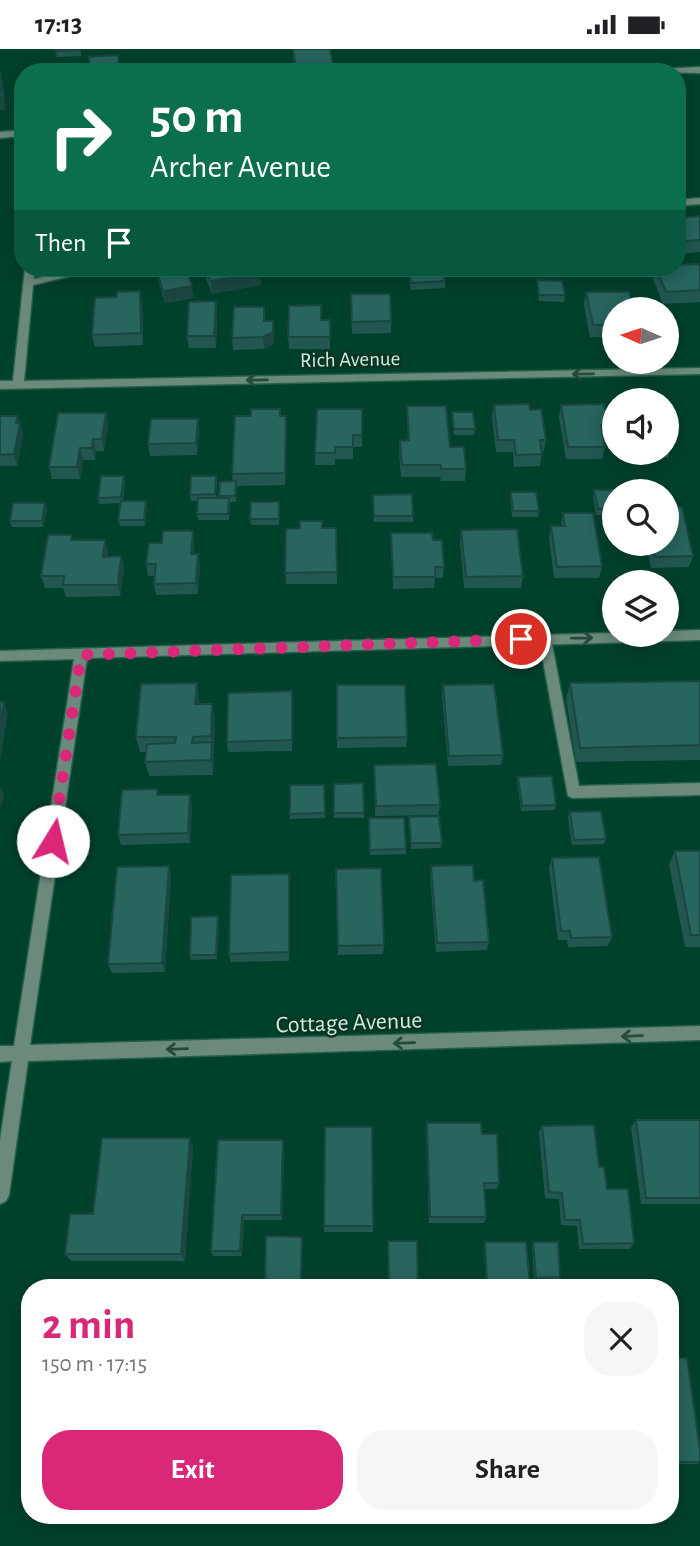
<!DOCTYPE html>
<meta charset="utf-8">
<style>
body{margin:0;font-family:"Alegreya Sans",sans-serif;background:#f6f6f6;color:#202124;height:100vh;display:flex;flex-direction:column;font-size:26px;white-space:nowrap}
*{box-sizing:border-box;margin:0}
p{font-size:23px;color:#757577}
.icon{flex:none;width:38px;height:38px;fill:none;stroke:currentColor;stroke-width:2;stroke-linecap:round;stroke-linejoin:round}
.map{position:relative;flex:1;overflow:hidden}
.panel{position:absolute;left:21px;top:1230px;width:658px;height:245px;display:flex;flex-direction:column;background:#fff;border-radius:28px;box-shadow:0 4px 18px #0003}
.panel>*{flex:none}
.top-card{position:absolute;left:14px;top:14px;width:672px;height:214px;border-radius:28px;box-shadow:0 4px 18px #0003;background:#0b6e4f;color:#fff;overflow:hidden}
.needle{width:46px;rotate:273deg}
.tools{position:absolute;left:602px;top:248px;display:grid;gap:14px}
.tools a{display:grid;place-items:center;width:77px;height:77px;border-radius:50%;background:#fff;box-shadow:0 4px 18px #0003;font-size:35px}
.pin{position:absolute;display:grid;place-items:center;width:60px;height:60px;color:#fff;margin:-30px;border:4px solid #fff;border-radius:50%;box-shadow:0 2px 7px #0007}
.me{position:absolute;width:77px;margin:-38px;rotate:9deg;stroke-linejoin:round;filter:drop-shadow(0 0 5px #0008)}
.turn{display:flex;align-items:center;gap:24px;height:147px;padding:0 21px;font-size:32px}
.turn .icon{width:91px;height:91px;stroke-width:2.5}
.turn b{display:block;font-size:49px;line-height:60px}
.then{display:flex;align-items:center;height:66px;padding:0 21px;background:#0003;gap:14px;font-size:26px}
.round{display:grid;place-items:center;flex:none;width:74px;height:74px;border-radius:28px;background:#f6f6f6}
.overview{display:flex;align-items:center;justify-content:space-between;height:119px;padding:0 21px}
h1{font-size:42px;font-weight:700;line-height:52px;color:#db2777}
.primary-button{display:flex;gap:14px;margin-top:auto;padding:14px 21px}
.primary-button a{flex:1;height:80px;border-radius:28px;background:#db2777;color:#fff;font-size:28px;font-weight:700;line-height:80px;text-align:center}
.primary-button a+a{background:#f6f6f6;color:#202124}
.status{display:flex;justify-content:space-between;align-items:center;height:49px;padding:0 35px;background:#fff;direction:ltr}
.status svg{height:19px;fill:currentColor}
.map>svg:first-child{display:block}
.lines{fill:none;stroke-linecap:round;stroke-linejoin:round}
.service-casing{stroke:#25604c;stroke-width:3}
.minor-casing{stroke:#25604c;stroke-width:3}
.service{fill:#6c8a7b;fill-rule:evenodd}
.minor{fill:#6c8a7b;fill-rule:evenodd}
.wall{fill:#225750}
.shaded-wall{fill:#1b4741}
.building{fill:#27655d;stroke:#1b4741;stroke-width:2}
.oneway{stroke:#234a3a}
.route{stroke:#db2777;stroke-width:12;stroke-dasharray:0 21.6}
.labels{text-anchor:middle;stroke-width:5;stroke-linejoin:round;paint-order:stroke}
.far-street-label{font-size:21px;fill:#cbefdd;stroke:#0b3425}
.street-label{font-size:24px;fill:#cbefdd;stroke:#0b3425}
</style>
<div class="status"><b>17:13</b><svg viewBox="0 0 49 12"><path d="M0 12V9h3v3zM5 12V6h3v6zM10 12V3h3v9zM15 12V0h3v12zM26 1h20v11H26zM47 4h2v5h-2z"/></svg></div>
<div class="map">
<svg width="700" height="1497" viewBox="0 0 700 1497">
<rect width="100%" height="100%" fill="#00412c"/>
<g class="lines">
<g class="service-casing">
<path id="service" d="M545,585L551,590L579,737L700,734V746L573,749L568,747L539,590Z"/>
</g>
<g class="minor-casing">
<path id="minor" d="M700,18V24L656,23L660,20Z
M23,81V87L0,89V83Z
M700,149V155L677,157V151Z
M25,219H35L34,230L85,219H103L33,236L24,332L700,319V325L0,340V332H13Z
M700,581V591L87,609L30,996L700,977V991L28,1012L9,1146L6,1152L0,1155V1091L12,1012L0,1013V997H14L74,610L0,612V602L614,584V586H667V582Z"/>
</g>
<use href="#service" class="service"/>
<use href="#minor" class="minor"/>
</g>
<path class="wall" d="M55,0H81V7L57,8Z
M292,0H330L333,16V23H295Z
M700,167V203L677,205V169Z
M700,215V253L663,255L653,230L656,219H677Z
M156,219L194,249L165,254L158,231Z
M203,219H258L261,236L212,245L204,224Z
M408,219L445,232V239L411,241L408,225Z
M461,219H493L492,227L462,228Z
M537,231L565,246L564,253L539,252L537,238Z
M586,243L614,261V288H590L584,255Z
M351,245L391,272V284L352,285Z
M117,248L142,254L143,296L95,298L92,286Z
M216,252L217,264L216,299H189L187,287Z
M322,271H330V300H289L288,288Z
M265,272L274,284V295L264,300L233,301L232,289Z
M494,356L530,361L546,391L544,402H542L540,417L514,418L513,403H496L492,368Z
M561,356L608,376L605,388H603L605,398L602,410H566L559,368Z
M667,356L673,374L670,386H669L671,397L668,409L631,410L630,404H667Z
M407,357L450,398L466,420L465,432H441L440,428H401L399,403L400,392L408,391Z
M362,360V398H353V410H335V416H315V404Z
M452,363L475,380L474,386H454Z
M106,364L108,376L104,402H96L95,411H83L80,430H52L49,418Z
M0,367H18L23,386L17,417H0Z
M280,367L287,379L285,436L237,437L236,453H230L229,471H198L197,465L198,452H191L190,446L216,427L217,433L216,449H219L220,433H233L232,425Z
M199,382L197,406L150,407L148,395Z
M125,433L123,452L147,458L145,477H120L118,471L121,454L99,455L98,449Z
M594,441L614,443V466H596L593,448Z
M511,443L539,462L538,468H512L510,450Z
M373,446L413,467V473H374Z
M279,453V476H251L250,470Z
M45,454L47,460L43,478H12L10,472Z
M667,458L693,507L689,518L651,519L646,495H667Z
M563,464L602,517L599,529H554L549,489L551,477H561Z
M323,479H336L337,535H286L285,524Z
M461,481L523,527L521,539H464L460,493Z
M193,482L194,494V505H198L200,516L198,545L156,546L154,535L155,527H148L146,515L162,494Z
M391,484L433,491L444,518L443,529H435L434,539L393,540Z
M73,491L108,502L107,507H121L124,519L120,547L66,548L63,539H45L41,527Z
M700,632V711L576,713L566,650L570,634Z
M337,636L407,688L406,698L337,699Z
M443,636L503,706L501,716L448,717L442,647Z
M292,642V702L228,703L227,693Z
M199,650V655L215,670L213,726L149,727L145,713L146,703H140L136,688Z
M374,716L440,756L438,766L375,767Z
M518,728L556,756L555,761L521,762L517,733Z
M363,734L364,769H334V735Z
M290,736H324L325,769L290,770Z
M190,746L192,756L190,794L121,796L118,786Z
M570,763L606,790L604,795L572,796L568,768Z
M409,768L442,794L441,799L411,800Z
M369,769L406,800V805L370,806Z
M675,802H700V898H685L669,816Z
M552,809L612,888L608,897L568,898L567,891H558L549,819Z
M169,817L171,826L165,923L112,924L108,915Z
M431,817L474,832L489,893L487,901L436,903L430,827Z
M336,820L384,896L383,905L338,906Z
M290,834L289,912L231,913L229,905Z
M218,867L219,872L217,910L191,911L190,906Z
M636,1071H700V1155H641L631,1078Z
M427,1074L482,1085L499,1134L497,1140H484L486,1168L484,1174H429L426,1081Z
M542,1077L599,1118L607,1140L634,1194L630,1200H579L577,1177L561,1176L559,1150L545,1149L539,1084Z
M193,1098L185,1212H71L65,1205L93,1165Z
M284,1098L282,1171H244L242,1207H213L211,1202Z
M324,1177H373V1183H324Z
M302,1190L301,1234H265V1231Z
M388,1192L418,1236V1238H388Z
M485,1193L530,1238L529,1239H486L484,1196Z
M533,1193L560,1228L559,1231H534L532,1196Z
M670,1309L700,1401V1414L696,1415H670Z"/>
<path class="shaded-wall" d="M0,22L3,34L6,61H0Z
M260,224L261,236L212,245L211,232Z
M192,237L194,249L165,254L163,242Z
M140,242L142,254L143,296L141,284Z
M216,252L217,264L216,299L214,287Z
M273,272L274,295L264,300L263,288Z
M106,364L108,376L104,402L102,390Z
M18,367L23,386L17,417L14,405Z
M286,367L287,379L285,436V424Z
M198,370L199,382L197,406L196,394Z
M93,390L96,402L95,411L92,399Z
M80,399L83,411L80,430L77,418Z
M124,427L125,433L122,454L121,448Z
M146,452L147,458L145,477L144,471Z
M45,454L47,460L43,478L42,472Z
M193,482L194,494L193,516L191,505Z
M105,491L108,502L106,519L103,508Z
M198,505L200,516L198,545L196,534Z
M121,507L124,519L120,547L118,536Z
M197,634L199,650L198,670L195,655Z
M4,653L8,664L0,713V676Z
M212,655L215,670L214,702L211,687Z
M212,693L214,708L213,726L211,711Z
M0,738L4,746L0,760Z
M190,746L192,756L190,794L188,784Z
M169,817L171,826L165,923L162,914Z
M289,825L290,834L289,912Z
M218,867L219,872L217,910L216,906Z
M190,1089L193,1098L185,1212L181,1205Z
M283,1091L284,1098L282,1171L281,1166Z
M242,1166L244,1171L242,1207L240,1202Z"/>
<path class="building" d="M55,0H80V1L56,2Z
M293,0H330L333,16L296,18Z
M118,6L119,20L135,19V23H90L89,8Z
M0,23L3,49H0Z
M700,167V191L677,193V169Z
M700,215V241L666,243L656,219H677V216Z
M156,219H186L192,237L163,242Z
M205,219H258L260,224L211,232Z
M408,219H442L445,232L411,234Z
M537,231L562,232L565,246H539Z
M140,242L141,284L92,286L95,249L117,248V243Z
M586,243H629L633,261H614V276H593Z
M351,245H390L391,272L352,273Z
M216,252L214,287H187L189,253Z
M321,256V271H330V288H288L289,257Z
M234,258H264V272H273V283L263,288L232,289Z
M529,355L530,361L541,360L546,391H540L542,405L516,406L514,391H498L494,356Z
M604,355L608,376H601L605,398H568L561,356Z
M667,356H669L673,374H667Z
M407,357H446L450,398H464L466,420H441V416H402L400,392L409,391Z
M251,360H280V367H286L285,424L232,425L235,367H251Z
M317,360H362V386H353V398H335V404H315Z
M452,363H473L475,380H454Z
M58,364H106L102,390H93L92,399H80L77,418H49Z
M0,367H18L16,374H20L14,405L0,406Z
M151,370H198L196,394L148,395Z
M667,378L671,397L667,398Z
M101,427H124L121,448L98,449Z
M191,427H216L215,445L190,446Z
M236,432L235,447H219L220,433Z
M594,441H620V443H614V460H598Z
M511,443H536L539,462H513Z
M412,445L413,467H374L373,446Z
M198,449H229L228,465H197Z
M121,452H146L144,471H118Z
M251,453H279V470H250Z
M13,454H45L42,472H10Z
M667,455V458H682L693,507L655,508L652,495H667Z
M563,464H593L602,517L557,518L551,477H565Z
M300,472H322V479H336L337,523L285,524L286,480L300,479Z
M517,480L523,527L466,528L461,481Z
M163,482H193L191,505H198L196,534L154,535L156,515H146L149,494H162Z
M391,484H432L433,491H442L444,518H435V528H393Z
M48,486H72L71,491H105L103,508L121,507L118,536H63L64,527H41Z
M700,632V696L580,699L570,634Z
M197,634L195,655H212L211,687L193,688L192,694L212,693L211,711L145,713L147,695L175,694L176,688H136L141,635Z
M494,635L503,706L449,707L443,636Z
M337,636H405L407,688L337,689Z
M292,642V691L227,693L228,644Z
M0,653H4L0,676Z
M436,715L440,756L376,757L374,716Z
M552,727L556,756L522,757L518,728Z
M363,734L364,764H334V735Z
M290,736H324L325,764L290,765Z
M157,740V746H190L188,784L118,786L122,741Z
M601,762L606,790L574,791L570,763Z
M439,767L442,794H411L409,768Z
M369,769H404L406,800L370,801Z
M675,802H700V886H691Z
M599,808L612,888L571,889L570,882H561L552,809Z
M473,816L474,832L483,831L489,893L437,894L431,817Z
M169,817L162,914L108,915L117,818Z
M381,819L384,896L338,897L336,820Z
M289,825V903L229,905L231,826Z
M218,867L216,906H190L191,868Z
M636,1071H700V1149H646Z
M427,1074H481L482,1085H497L499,1134H484L486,1168H430Z
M594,1076L599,1118H604L607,1140H628L634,1194L583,1195L580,1171H565L562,1144L549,1143L542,1077Z
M325,1078H372L373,1177H324Z
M102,1089H190L181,1205H65L70,1165H93Z
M218,1091H283L281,1166H242L240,1202H211Z
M266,1187L302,1188L301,1231H265Z
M388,1192H417L418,1236H389Z
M485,1193H526L530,1238H487Z
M533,1193H558L560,1228L536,1229Z
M670,1309H687L700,1401V1413H670Z"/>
<defs><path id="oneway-shaft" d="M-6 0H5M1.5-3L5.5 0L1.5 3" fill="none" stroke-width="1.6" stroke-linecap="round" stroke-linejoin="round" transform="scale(1.75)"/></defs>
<g class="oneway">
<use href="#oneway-shaft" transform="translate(583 325) rotate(179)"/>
<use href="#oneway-shaft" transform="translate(257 331) rotate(179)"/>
<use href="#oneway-shaft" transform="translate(582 589) rotate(-1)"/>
<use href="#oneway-shaft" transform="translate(632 987) rotate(178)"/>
<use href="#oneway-shaft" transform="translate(404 994) rotate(178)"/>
<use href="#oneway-shaft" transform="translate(177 1000) rotate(178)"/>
</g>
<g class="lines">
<path class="route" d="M53,792L81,606L521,590"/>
</g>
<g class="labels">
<g class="far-street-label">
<text transform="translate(350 310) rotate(-1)" y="7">Rich Avenue</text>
</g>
<g class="street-label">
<text transform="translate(349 973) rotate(-2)" y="8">Cottage Avenue</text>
</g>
</g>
</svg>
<div class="tools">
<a><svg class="needle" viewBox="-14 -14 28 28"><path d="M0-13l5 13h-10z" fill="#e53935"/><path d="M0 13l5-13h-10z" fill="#757577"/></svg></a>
<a><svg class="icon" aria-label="sound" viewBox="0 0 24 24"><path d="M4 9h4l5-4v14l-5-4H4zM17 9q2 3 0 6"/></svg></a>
<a><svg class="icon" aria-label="search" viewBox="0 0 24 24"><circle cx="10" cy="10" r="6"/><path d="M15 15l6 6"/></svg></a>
<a><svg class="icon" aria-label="layers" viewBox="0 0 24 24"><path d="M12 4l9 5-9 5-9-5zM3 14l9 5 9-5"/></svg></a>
</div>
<div class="pin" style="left:521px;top:590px;background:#d93025"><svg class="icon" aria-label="arrive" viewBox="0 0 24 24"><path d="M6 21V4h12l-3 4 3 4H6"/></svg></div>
<svg class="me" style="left:53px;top:792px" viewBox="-20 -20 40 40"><circle r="19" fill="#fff"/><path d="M0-13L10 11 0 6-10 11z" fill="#db2777"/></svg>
<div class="top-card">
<div class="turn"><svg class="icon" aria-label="right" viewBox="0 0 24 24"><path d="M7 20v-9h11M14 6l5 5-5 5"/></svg><div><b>50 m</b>Archer Avenue</div></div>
<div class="then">Then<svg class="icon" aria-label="arrive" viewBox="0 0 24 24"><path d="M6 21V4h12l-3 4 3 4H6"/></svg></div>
</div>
<section class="panel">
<div class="overview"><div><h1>2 min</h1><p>150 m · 17:15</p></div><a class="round"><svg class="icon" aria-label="close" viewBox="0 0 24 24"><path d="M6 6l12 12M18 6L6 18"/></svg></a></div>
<div class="primary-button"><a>Exit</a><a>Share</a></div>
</section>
</div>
